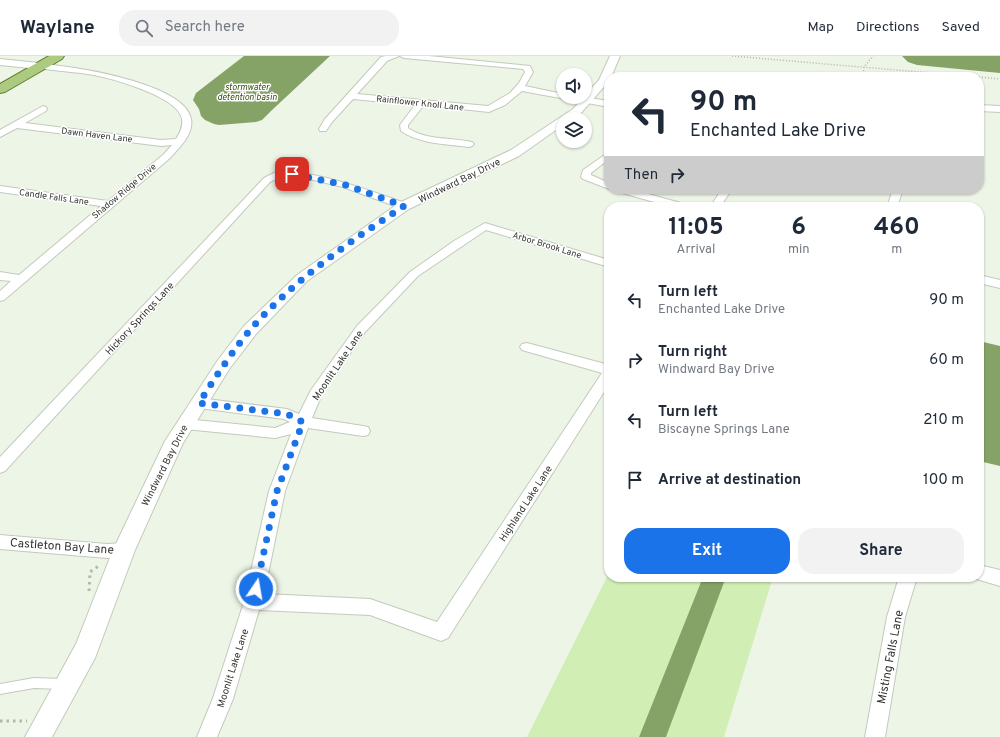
<!DOCTYPE html>
<style>
body{margin:0;font-family:Overpass,sans-serif;background:#f2f2f3;color:#1f2937;height:100vh;display:flex;flex-direction:column;font-size:15px;white-space:nowrap}
*{box-sizing:border-box;margin:0}
p{font-size:13px;color:#747a83}
.icon{flex:none;width:22px;height:22px;fill:none;stroke:currentColor;stroke-width:2;stroke-linecap:round;stroke-linejoin:round}
.map{position:relative;flex:1;overflow:hidden}
.side{position:absolute;left:604px;top:146px;width:380px;height:380px;display:flex;flex-direction:column;background:#fff;border-radius:16px;box-shadow:0 1px 3px #0004}
.side>*{flex:none}
.banner{position:absolute;left:604px;top:16px;width:380px;height:122px;border-radius:16px;box-shadow:0 1px 3px #0004;background:#fff;color:#1f2937;overflow:hidden}
.buttons{position:absolute;left:556px;top:12px;display:grid;gap:8px}
.buttons a{display:grid;place-items:center;width:36px;height:36px;border-radius:50%;background:#fff;box-shadow:0 1px 3px #0004;font-size:20px}
.pin{position:absolute;display:grid;place-items:center;width:34px;height:34px;color:#fff;margin:-17px;border-radius:8px;box-shadow:0 2px 6px #0006}
.me{position:absolute;width:44px;margin:-22px;rotate:12deg;stroke-linejoin:round;filter:drop-shadow(0 0 3px #0008)}
.turn{display:flex;align-items:center;gap:14px;height:84px;padding:0 20px;font-size:18px}
.turn .icon{width:52px;height:52px;stroke-width:2.5}
.turn b{display:block;font-size:28px;line-height:34px}
.then{display:flex;align-items:center;height:38px;padding:0 20px;background:#0003;gap:8px;font-size:15px}
.eta{display:flex;justify-content:space-evenly;align-items:center;height:68px;text-align:center}
.eta b{font-size:24px;font-weight:700;line-height:28px}
.button{display:flex;gap:8px;margin-top:auto;padding:8px 20px}
.button a{flex:1;height:46px;border-radius:16px;background:#1a73e8;color:#fff;font-size:16px;font-weight:700;line-height:46px;text-align:center}
.button a+a{background:#f2f2f3;color:#1f2937}
ul{padding:0;list-style:none}
li{display:flex;align-items:center;gap:12px;height:60px;padding:0 20px}
li div{flex:1}
li b{display:block;font-size:15px}
li em{font-style:normal}
header{display:flex;align-items:center;gap:24px;box-sizing:border-box;height:56px;padding:0 20px;background:#fff;border-bottom:1px solid #e0e1e3}
header strong{font-size:19px}
nav{display:flex;gap:22px;margin-inline-start:auto;font-size:14px}
.search{width:280px;height:36px;background:#f2f2f3;display:flex;align-items:center;gap:10px;box-sizing:border-box;padding:0 14px;border-radius:16px;color:#747a83;font-size:15px}
.map>svg:first-child{display:block}
.green{fill:#d1efb4}
.water{fill:#86a367}
.lines{fill:none;stroke-linecap:round;stroke-linejoin:round}
.service-casing{stroke:#c3cabc;stroke-width:2}
.minor-casing{stroke:#c3cabc;stroke-width:2}
.tertiary-casing{stroke:#c3cabc;stroke-width:2}
.primary-casing{stroke:#5e802d;stroke-width:2}
.path-far1{stroke:#b2b8ac;stroke-width:1.5;stroke-dasharray:1 2;stroke-linecap:butt}
.path{stroke:#b2b8ac;stroke-width:3;stroke-dasharray:2.5 4;stroke-linecap:butt}
.service{fill:#fff;fill-rule:evenodd}
.minor{fill:#fff;fill-rule:evenodd}
.tertiary{fill:#fff;fill-rule:evenodd}
.primary{fill:#accb80;fill-rule:evenodd}
.route{stroke:#1a73e8;stroke-width:7;stroke-dasharray:0 12.6}
.labels{text-anchor:middle;stroke-width:3;stroke-linejoin:round;paint-order:stroke}
.far-water-label{font-size:9px;font-style:italic;fill:#344e0c;stroke:#fff}
.far-street-label{font-size:9px;fill:#333630;stroke:#fff}
.street-label{font-size:10px;fill:#333630;stroke:#fff}
.near-street-label{font-size:12px;fill:#333630;stroke:#fff}
</style>
<header>
<strong>Waylane</strong>
<div class="search"><svg class="icon" aria-label="search" viewBox="0 0 24 24"><circle cx="10" cy="10" r="6"/><path d="M15 15l6 6"/></svg>Search here</div>
<nav><a>Map</a><a>Directions</a><a>Saved</a></nav>
</header>
<div class="map">
<svg width="1000" height="681" viewBox="0 0 1000 681">
<rect width="100%" height="100%" fill="#edf5e6"/>
<path class="green" d="M609,517V521H703L639,681H527Z
M726,521H773L724,681H666Z"/>
<path class="water" d="M244,0H330L271,55L262,64L256,66L219,69L214,68L205,64L201,60L199,53L193,44L196,37Z
M902,0H1000V17L917,9L908,6Z
M979,285L1000,290V410L979,405Z
M703,521H726L666,681H639Z"/>
<g class="lines">
<g class="service-casing">
<path id="service" d="M34,622L63,623L66,625L68,628L66,631L63,633L34,632L0,638V628Z"/>
</g>
<g class="minor-casing">
<path id="minor" d="M386,0H399L387,5L357,38L488,50L510,37L519,27L525,16L523,13L404,2L400,0H429L530,10L533,16L525,30L563,38V41H583L609,45V51L522,35L505,49L489,56L424,49L408,69V72C427,85 451,81 472,86L474,88L472,90L469,91C446,88 420,88 401,75L400,69L415,49L353,43L332,66L326,75H320L319,73L325,63L381,1Z
M36,8C44,7 53,9 60,10C88,13 186,30 191,63C194,78 179,92 170,102L4,244L0,245V235L11,225L0,224V216L19,219L101,150L0,136V130L108,145L164,98L172,89L161,90L17,72L0,81V74L43,50L46,51L47,53L46,55L25,67L161,84L176,83C180,77 183,71 182,63C179,41 114,23 94,19C76,16 57,15 39,12L35,10Z
M979,49L1000,50V56L979,55Z
M609,96V103L591,117V119L609,127V133L583,123L581,121L583,114Z
M280,114C325,118 366,133 408,148L409,150L404,153L400,152L343,131L305,122L282,120L270,126L5,415L0,417V401L264,122Z
M614,133H630L688,149L689,151H672L615,135Z
M722,133H732L720,151H708L712,148Z
M893,133H903L897,151H887Z
M485,167L609,204V211L486,174L418,220L365,276L322,338L312,362L363,370L368,371L370,375L368,379L363,380L308,372L285,435L264,538L370,543L437,566L602,317L522,294L520,291L522,288L527,287L609,309V328L448,582L441,585L370,559L259,554L233,643L217,681H197L213,642L244,546L269,435L291,378L275,382L185,373L180,372L178,368L180,364L185,363L275,372L290,366L284,363L199,352L194,351L192,347L194,343L199,342L287,353L299,358L311,334L357,270L410,216L454,185Z
M979,219L1000,224V232L979,227Z
M0,479L107,488L124,487L130,489L132,494L130,499L124,501L107,502L0,493Z
M979,509L1000,514V530L973,522L972,521H979Z
M899,521H917L905,561L885,681H865L887,561Z"/>
</g>
<g class="tertiary-casing">
<path id="tertiary" d="M610,0H620L611,21H609V25L581,57L572,63H563V69L519,100L409,153L307,225L256,278L230,312L183,387L135,494L95,602L52,681H25L76,588L113,494L165,385L218,304L244,270L297,219L399,147L511,94L573,53L599,24Z
M0,3L39,7L44,10L39,13L0,9Z"/>
</g>
<g class="primary-casing">
<path id="primary" d="M49,0H64L62,3L5,36L0,37V28Z"/>
</g>
<path class="path-far1" d="M732,0L979,21
M863,21L864,11L873,0
M979,21L1000,23"/>
<path class="path" d="M89,535L90,516L100,509
M0,665H27"/>
<use href="#service" class="service"/>
<use href="#minor" class="minor"/>
<use href="#tertiary" class="tertiary"/>
<use href="#primary" class="primary"/>
</g>
<g class="lines">
<path class="route" d="M256,533L277,435L303,366L287,358L199,347C215,322 231,297 250,274C294,224 349,186 404,150L346,129L292,118"/>
</g>
<g class="labels">
<g class="far-water-label">
<text x="247" y="34">stormwater<tspan x="247" dy="10">detention basin</tspan></text>
</g>
<g class="far-street-label">
<text transform="translate(420 47) rotate(6)" y="3">Rainflower Knoll Lane</text>
<text transform="translate(97 79) rotate(7)" y="3">Dawn Haven Lane</text>
<text transform="translate(124 135) rotate(-40)" y="3">Shadow Ridge Drive</text>
<text transform="translate(54 141) rotate(8)" y="3">Candle Falls Lane</text>
<text transform="translate(547 189) rotate(17)" y="3">Arbor Brook Lane</text>
</g>
<g class="street-label">
<text transform="translate(459 124) rotate(-26)" y="4">Windward Bay Drive</text>
<text transform="translate(139 262) rotate(-47)" y="4">Hickory Springs Lane</text>
<text transform="translate(337 309) rotate(-56)" y="4">Moonlit Lake Lane</text>
<text transform="translate(164 409) rotate(-63)" y="4">Windward Bay Drive</text>
<text transform="translate(525 447) rotate(-57)" y="4">Highland Lake Lane</text>
<text transform="translate(232 612) rotate(-72)" y="4">Moonlit Lake Lane</text>
</g>
<g class="near-street-label">
<text transform="translate(62 490) rotate(4)" y="4">Castleton Bay Lane</text>
<text transform="translate(890 601) rotate(-79)" y="4">Misting Falls Lane</text>
</g>
</g>
</svg>
<div class="buttons">
<a><svg class="icon" aria-label="sound" viewBox="0 0 24 24"><path d="M4 9h4l5-4v14l-5-4H4zM17 9q2 3 0 6"/></svg></a>
<a><svg class="icon" aria-label="layers" viewBox="0 0 24 24"><path d="M12 4l9 5-9 5-9-5zM3 14l9 5 9-5"/></svg></a>
</div>
<div class="pin" style="left:292px;top:118px;background:#d93025"><svg class="icon" aria-label="arrive" viewBox="0 0 24 24"><path d="M6 21V4h12l-3 4 3 4H6"/></svg></div>
<svg class="me" style="left:256px;top:533px" viewBox="-20 -20 40 40"><circle r="17" fill="#1a73e8" stroke="#fff" stroke-width="3"/><path d="M0-11L8 9 0 5-8 9z" fill="#fff"/></svg>
<div class="banner">
<div class="turn"><svg class="icon" aria-label="left" viewBox="0 0 24 24"><path d="M17 20v-9H6M10 6l-5 5 5 5"/></svg><div><b>90 m</b>Enchanted Lake Drive</div></div>
<div class="then">Then<svg class="icon" aria-label="right" viewBox="0 0 24 24"><path d="M7 20v-9h11M14 6l5 5-5 5"/></svg></div>
</div>
<section class="side">
<div class="eta">
<div><b>11:05</b><p>Arrival</p></div>
<div><b>6</b><p>min</p></div>
<div><b>460</b><p>m</p></div>
</div>
<ul>
<li><svg class="icon" aria-label="left" viewBox="0 0 24 24"><path d="M17 20v-9H6M10 6l-5 5 5 5"/></svg><div><b>Turn left</b><p>Enchanted Lake Drive</p></div><em>90 m</em></li>
<li><svg class="icon" aria-label="right" viewBox="0 0 24 24"><path d="M7 20v-9h11M14 6l5 5-5 5"/></svg><div><b>Turn right</b><p>Windward Bay Drive</p></div><em>60 m</em></li>
<li><svg class="icon" aria-label="left" viewBox="0 0 24 24"><path d="M17 20v-9H6M10 6l-5 5 5 5"/></svg><div><b>Turn left</b><p>Biscayne Springs Lane</p></div><em>210 m</em></li>
<li><svg class="icon" aria-label="arrive" viewBox="0 0 24 24"><path d="M6 21V4h12l-3 4 3 4H6"/></svg><div><b>Arrive at destination</b></div><em>100 m</em></li>
</ul>
<div class="button"><a>Exit</a><a>Share</a></div>
</section>
</div>
